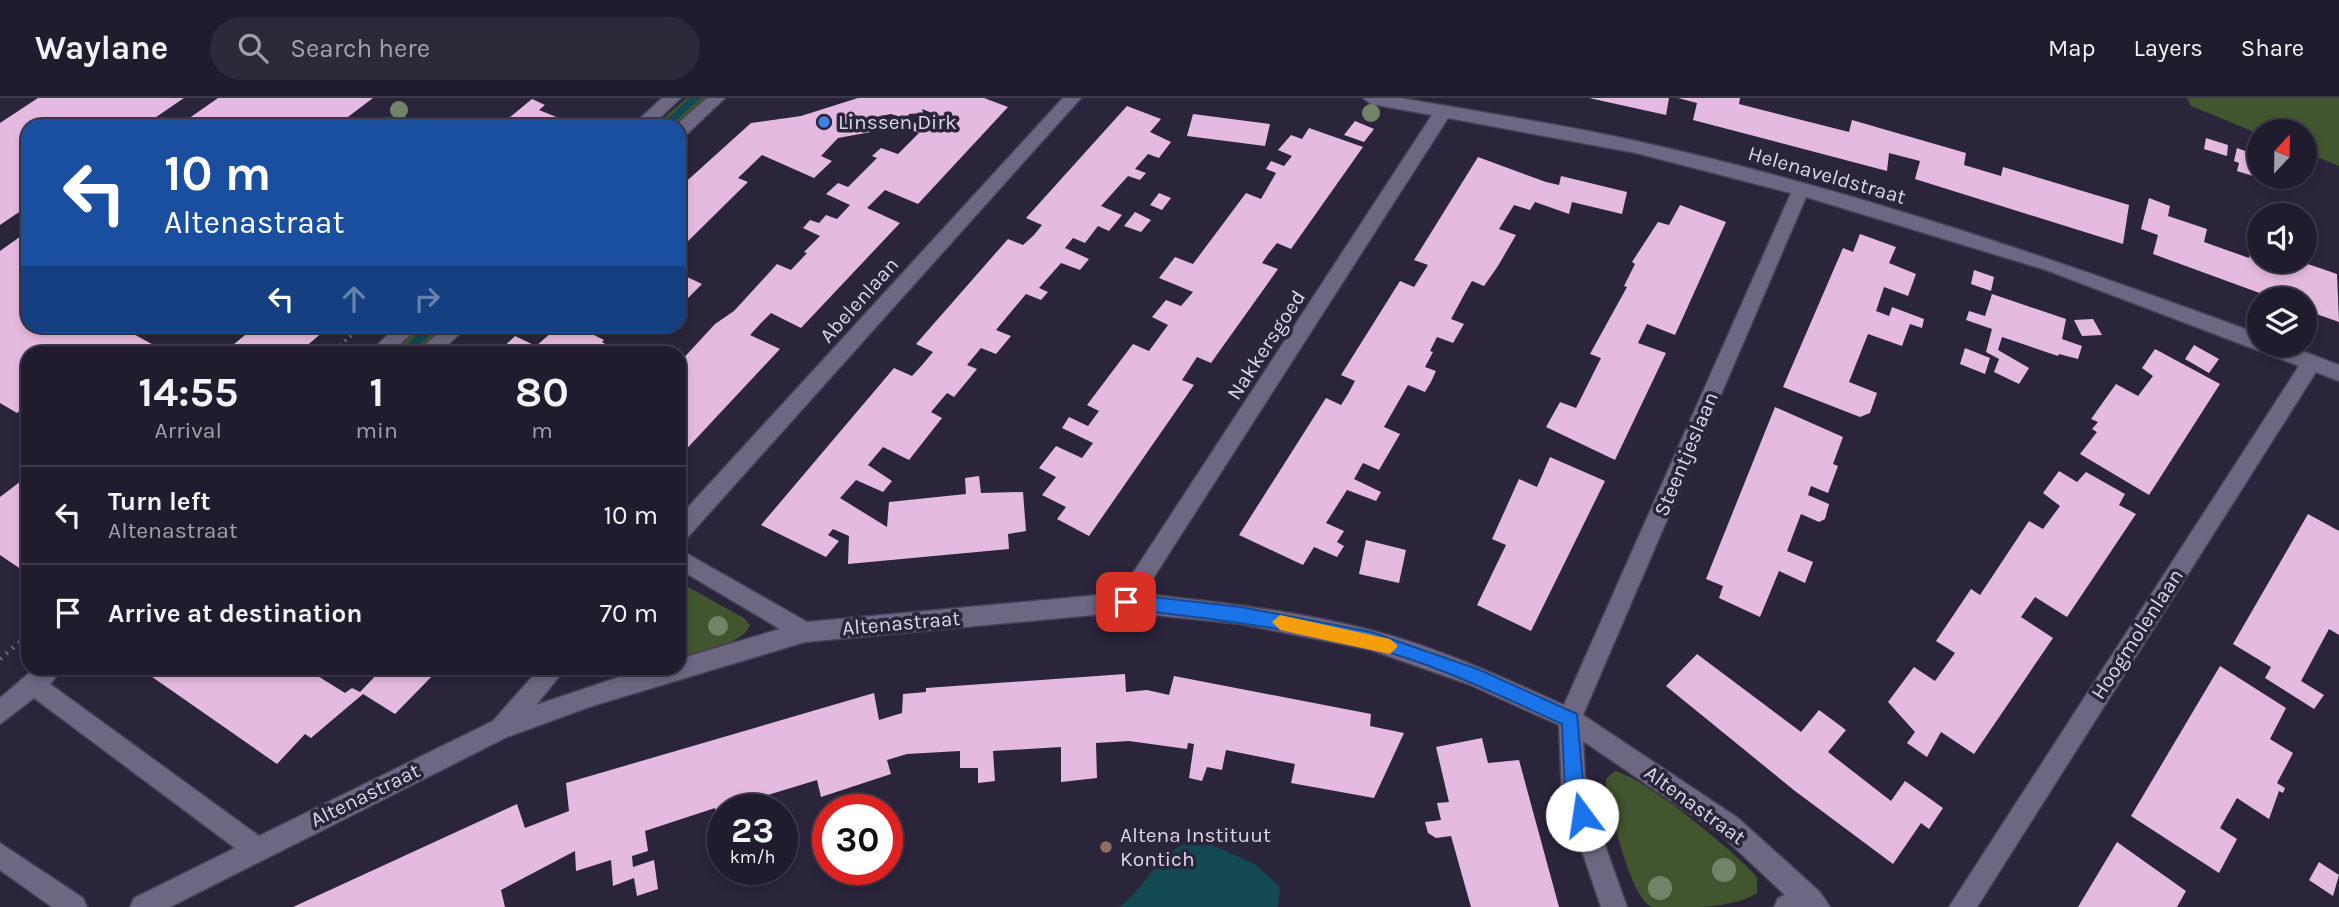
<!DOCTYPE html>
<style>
body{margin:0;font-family:Karla,sans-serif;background:#2d2939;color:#f1f3f6;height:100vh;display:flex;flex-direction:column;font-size:26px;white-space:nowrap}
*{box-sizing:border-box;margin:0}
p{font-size:23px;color:#a2a1aa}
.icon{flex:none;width:38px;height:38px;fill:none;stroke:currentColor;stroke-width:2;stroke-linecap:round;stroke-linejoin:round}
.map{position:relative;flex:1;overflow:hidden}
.side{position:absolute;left:21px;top:248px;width:665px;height:329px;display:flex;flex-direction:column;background:#201c2d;border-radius:21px;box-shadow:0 4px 10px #0003,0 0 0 2px #3d3a49}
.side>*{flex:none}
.hud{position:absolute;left:21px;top:21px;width:665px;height:214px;border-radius:21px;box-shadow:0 4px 10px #0003,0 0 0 2px #3d3a49;background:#1a4fa0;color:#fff;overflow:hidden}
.needle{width:46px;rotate:22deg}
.buttons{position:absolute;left:2247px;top:21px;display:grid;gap:14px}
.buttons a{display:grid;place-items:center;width:70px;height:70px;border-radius:50%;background:#201c2d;box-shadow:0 4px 10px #0003,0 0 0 2px #3d3a49;font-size:35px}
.speed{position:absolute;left:707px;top:696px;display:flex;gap:14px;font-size:35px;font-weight:700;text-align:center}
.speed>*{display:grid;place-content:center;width:91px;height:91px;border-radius:50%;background:#201c2d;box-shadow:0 4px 10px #0003,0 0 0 2px #3d3a49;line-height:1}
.speed small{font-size:18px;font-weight:400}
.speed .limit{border:10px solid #d22;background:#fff;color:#111}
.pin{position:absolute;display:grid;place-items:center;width:60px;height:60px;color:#fff;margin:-30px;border-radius:14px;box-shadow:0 4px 10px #0006}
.me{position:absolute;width:77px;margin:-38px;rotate:346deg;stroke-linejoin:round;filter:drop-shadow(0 0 5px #0008)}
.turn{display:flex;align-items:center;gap:24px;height:147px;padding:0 28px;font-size:32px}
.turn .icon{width:91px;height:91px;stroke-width:2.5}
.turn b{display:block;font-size:49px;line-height:60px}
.lanes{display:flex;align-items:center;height:66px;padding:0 28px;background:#0003;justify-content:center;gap:35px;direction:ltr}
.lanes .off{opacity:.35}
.eta{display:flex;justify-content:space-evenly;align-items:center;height:119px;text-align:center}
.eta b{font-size:42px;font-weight:700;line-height:49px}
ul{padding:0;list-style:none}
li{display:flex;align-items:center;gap:21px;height:98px;padding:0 28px;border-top:2px solid #3d3a49}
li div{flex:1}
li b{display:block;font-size:26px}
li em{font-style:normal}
header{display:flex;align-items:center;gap:42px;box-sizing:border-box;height:98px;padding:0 35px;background:#201c2d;border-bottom:2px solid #3d3a49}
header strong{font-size:33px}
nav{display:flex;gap:38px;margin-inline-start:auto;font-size:24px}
.search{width:490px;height:63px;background:#2d2939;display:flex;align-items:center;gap:18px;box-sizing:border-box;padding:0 24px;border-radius:38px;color:#a2a1aa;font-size:26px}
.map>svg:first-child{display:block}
.green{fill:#41552f}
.water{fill:#124952}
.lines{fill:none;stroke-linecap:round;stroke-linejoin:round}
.stream{fill:#124952;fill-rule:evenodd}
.building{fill:#e5bae1}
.minor-casing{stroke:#484256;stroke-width:3}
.path-far1{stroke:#6c677c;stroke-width:3.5;stroke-dasharray:2 4.5;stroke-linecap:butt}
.path{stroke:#6c677c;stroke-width:4.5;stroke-dasharray:2 6;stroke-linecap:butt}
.minor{fill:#6e6783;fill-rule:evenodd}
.tree{fill:#728468}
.route{fill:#1a73e8;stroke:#114b97;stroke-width:2}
.slow{fill:#f59e0b}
.shop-dot{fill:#3f7fe0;stroke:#2b253c;stroke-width:2.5}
.education-dot{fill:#8d6e63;stroke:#2b253c;stroke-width:2.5}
.labels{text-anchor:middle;stroke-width:7;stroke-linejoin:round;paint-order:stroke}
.poi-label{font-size:21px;fill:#dbd7e7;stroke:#2b253c;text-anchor:start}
.street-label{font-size:21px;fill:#dbd7e7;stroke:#2b253c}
</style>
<header>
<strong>Waylane</strong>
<div class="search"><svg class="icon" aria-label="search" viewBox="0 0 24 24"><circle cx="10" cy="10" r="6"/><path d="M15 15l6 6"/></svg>Search here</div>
<nav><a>Map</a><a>Layers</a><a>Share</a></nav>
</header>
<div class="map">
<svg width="2339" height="809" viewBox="0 0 2339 809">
<rect width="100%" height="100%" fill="#2b253c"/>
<path class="green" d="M687,0H706L674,28H654Z
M2187,0H2339V68L2305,54V33H2259V36L2191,8Z
M421,228H446L413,255L389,256Z
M679,484L744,520L750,527C742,548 699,553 679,559Z
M1615,673C1647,681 1734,753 1757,779V795C1742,805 1714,809 1695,809C1683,809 1663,809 1652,809C1631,801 1613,719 1606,696V681Z"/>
<path class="water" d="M1200,742L1255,766L1280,789L1278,809H1119C1148,789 1160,747 1200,742Z"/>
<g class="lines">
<path class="stream" d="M690,0H701L670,28H659Z
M427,228H440L409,256H396Z"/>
</g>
<path class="building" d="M38,0H184L143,28H28V108L0,127V25Z
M218,0H373L336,28H178Z
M858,0H984L1008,9L918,106L885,92L867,110L900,125L801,230L771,215L761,225L750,237L780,251L679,359V265L715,226L734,213L777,166L791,172L807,155L804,154L820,138L803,130L810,122L819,125L826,117L837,121L850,107L826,96L838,85L848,89L877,60L872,58L881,50L898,56L919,35L907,30L912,24L925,29L937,17L922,11L923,15L909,16L907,21L891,16L876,19V33L838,40L821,58L832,63L814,80L762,57L738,80L748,84L679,152V90L751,25L801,18Z
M1589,0H1669L1666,17Z
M1678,0H1740L1739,6L1849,34L1852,22L1966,55L1964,67L2001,78L2003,69L2129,107L2123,146L1915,81L1920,63L1889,55L1887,73L1693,22L1697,5Z
M532,1L545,7L539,12L569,24L565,28H499Z
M1127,8L1161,21L1150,34L1171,44L1159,60L1148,56L1135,71L1146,75L1140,82L1128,78L1101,108L1122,117L1109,133L1098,128L1085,145L1073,140L1065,150L1089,161L1080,172L1061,165L1039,190L1048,194L1041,202L1026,196L996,232L1011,238L996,256L981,250L967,267L977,271L954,299L947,295L931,314L942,320L909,362L883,349L868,367L892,383L883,394L856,382L840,400L887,429L889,404L966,396L965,380L979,378L981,395L1023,394L1026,433L1008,436L1009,451L848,466L849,438L833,431L828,437L839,443L826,459L761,427L894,270L912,278L923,266L933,254L916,246L1008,141L1023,147L1034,137L1042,127L1026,120Z
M1193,16L1270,26L1265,48L1187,38Z
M1355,23L1374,31L1364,44L1344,37Z
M1309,30L1363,49L1291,151L1277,145L1269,155L1262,165L1278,171L1211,265L1197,259L1182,282L1194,287L1089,438L1057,421L1066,409L1042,397L1056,379L1039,370L1056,348L1082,360L1093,345L1062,330L1069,319L1088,328L1099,313L1087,307L1133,246L1149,253L1168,227L1152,219L1166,202L1181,208L1193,194L1159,180L1175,159L1193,166L1246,95L1261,101L1276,75L1266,71L1271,63L1284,68L1292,58L1278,52L1291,37L1302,41Z
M2206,40L2228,47L2227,58L2204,51Z
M2237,50L2259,58V71L2254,70L2253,78L2237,73L2239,65L2234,63Z
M1478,59L1546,84L1559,87L1561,78L1627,94L1622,116L1572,104L1569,116L1535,104L1530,112L1514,107L1499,131L1516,137L1498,168L1484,188L1472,183L1465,195L1451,221L1464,226L1453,245L1437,239L1430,253L1433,254L1425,269L1436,273L1431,284L1425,294L1408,287L1384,329L1400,336L1379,372L1363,365L1354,381L1381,394L1376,403L1347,392L1326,425L1344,433L1337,444L1344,448L1337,459L1314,449L1303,467L1239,437L1326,300L1341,307L1348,296L1355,283L1341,277L1400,183L1414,189L1428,167L1414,162Z
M1159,95L1171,100L1162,112L1150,107Z
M2149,100L2170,108L2168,118L2207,131L2204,144L2249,160L2252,146L2259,149V163H2299L2337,176L2339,224L2305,212V201H2276L2153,156L2158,137L2141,131Z
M1680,107L1726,124L1675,237L1647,226L1638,245L1666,255L1615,362L1546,329L1560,304L1576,310L1601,260L1590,256L1627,189L1624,188L1635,166L1632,164L1658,124L1669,127Z
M1135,114L1151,122L1141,134L1124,128Z
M28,133V228H119L170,256H89L82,252L78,256H28V306L17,315L0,305V153Z
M1860,136L1896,149L1889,165L1916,176L1908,198L1884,189L1876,213L1889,218L1892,209L1924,221L1922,230L1910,226L1902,248L1868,236L1849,284L1877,295L1870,315L1860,319L1783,289L1843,150L1853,154Z
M1974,172L1994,179L1991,193L1971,186Z
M685,178L702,186L688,200L679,196V184Z
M1992,196L2066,221L2062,241L2082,248L2078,261L2059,256L2058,258L2002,239L1998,252L2029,270L2019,286L1994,274L1999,261L1986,254L1992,231L1966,222L1969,213L1985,218Z
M2093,221L2102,237L2082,238L2074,222Z
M256,228H330L297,256H222Z
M559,228H592L586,233L604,242L602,244L613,251L608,256H496L515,238L536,248Z
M2194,247L2219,261L2209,275L2185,261Z
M1965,250L1990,260L1985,276L1960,266Z
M2155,251L2220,286L2149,397L2080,356L2097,334L2092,331L2098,324L2091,321L2116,286L2138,298L2153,278L2142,270Z
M1775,309L1843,339L1833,366L1838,368L1828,395L1811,388L1808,397L1829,406L1825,421L1819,424L1801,416L1787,453L1813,464L1805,485L1779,473L1760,519L1719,500L1723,488L1706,481Z
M1550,359L1605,383L1531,533L1477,507L1506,447L1492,441L1519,381L1537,389Z
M2059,373L2077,384L2086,374L2125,396L2119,407L2136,416L2067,519L2035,499L2021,519L2053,540L1974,656L1941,634L1927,659L1907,645L1915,634L1888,604L1914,569L1935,583L1955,555L1936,543L1971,491L1980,497L2029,423L2043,431L2060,408L2043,395Z
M21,383L28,388V476L0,457V399Z
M2308,416L2339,433V537L2329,531L2301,583L2324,597L2314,611L2265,580L2271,569L2233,546Z
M1366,442L1406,452L1399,485L1359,476Z
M1697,556L1801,634L1819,612L1846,632L1828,654L1891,703L1905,683L1943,710L1929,731L1921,725L1893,766L1795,693L1666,588Z
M2220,568L2286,610L2270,641L2293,655L2277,685L2285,690L2283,695L2279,693L2269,721L2237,700L2220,730L2237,741L2219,775L2131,718Z
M149,570H305L345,595L352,590L360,594L383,570H440L395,616L363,596L311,640L305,636L277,666L145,574Z
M1125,576L1126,594L1147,592L1169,597L1174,578L1371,616L1370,628L1404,635L1374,700L1291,685L1295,666L1226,652L1222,672L1207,669L1202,683L1189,680L1194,646L1188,645L1187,651L1129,643L1096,645L1097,680L1061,684V649L993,653L995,683L978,685V670H960V653L907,656L887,662L891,676L821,699L817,682L751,702L753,712H723V729L719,730L715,710L645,733L648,753L632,758L633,769L654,762L658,791L637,798L634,780L613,788L611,762L576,773L575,753L501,792L505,809H293L517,706L525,730L569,713L566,685L874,595L879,622L902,615L903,596L926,594V590Z
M1482,640L1488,665L1519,662L1559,809H1471L1451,738L1436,740L1428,735L1425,724L1441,722L1437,705L1449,704L1436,649Z
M2117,744L2186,793L2177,809H2078Z
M2319,764L2339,777L2333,798L2309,782Z"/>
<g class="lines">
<g class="minor-casing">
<path id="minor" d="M662,0H681L651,28H632Z
M707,0H725L685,38L679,40V28H675Z
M1063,0H1081L687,440L679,443V419Z
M1363,0H1401C1479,14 1559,26 1636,43C1849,90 2055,161 2259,236V247H2287L2339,267V283L2316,274L1977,809H1949L2299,268L2046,172L1806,99L1583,617L1738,720L1820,794L1830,809H1774L1778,800L1785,797L1720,736L1583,643L1586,694L1627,809H1601L1562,694L1559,627L1468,586L1371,552L1241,526L1126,514L805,544L592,608L507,639L170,809H130L134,800L235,750L34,600L0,626V600L35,570H63L50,586L259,738L493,623L540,570H566L536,607L646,570H679V561L780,531L679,471V451L807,524L1120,495L1432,17L1371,6ZM1448,20L1636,55L1791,95L1564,607C1502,579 1437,549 1370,532C1296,513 1219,504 1143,496Z
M397,228H419L390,256H368Z
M446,228H468L438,256H415Z
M0,745L83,800L87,809H52L0,772Z"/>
</g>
<path class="path-far1" d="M330,256L352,237"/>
<path class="path" d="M0,561L28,537"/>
<use href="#minor" class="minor"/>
</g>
<g class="tree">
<circle cx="399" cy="12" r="9"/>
<circle cx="1371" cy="15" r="9"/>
<circle cx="718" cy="528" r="10"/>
<circle cx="1724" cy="772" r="12"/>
<circle cx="1660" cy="790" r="12"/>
</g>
<path class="route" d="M1126,496L1241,509L1371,534L1480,572L1577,616L1584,694L1592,717L1589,723L1582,726L1576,723L1565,694L1562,626C1500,598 1435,565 1368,549C1288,530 1207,520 1126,511L1117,504Z"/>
<path class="slow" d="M1280,517L1390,541L1398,548L1390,556L1280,532L1272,524Z"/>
<circle class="shop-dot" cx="824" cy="24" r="7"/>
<circle class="education-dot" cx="1106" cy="749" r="7"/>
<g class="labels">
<g class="poi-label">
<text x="838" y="31">Linssen Dirk</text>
<text x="1120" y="744">Altena Instituut<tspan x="1120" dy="24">Kontich</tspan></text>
</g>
<g class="street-label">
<text transform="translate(1827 77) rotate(16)" y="7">Helenaveldstraat</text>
<text transform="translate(859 202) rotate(-48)" y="7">Abelenlaan</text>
<text transform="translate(1266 247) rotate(-57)" y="7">Nakkersgoed</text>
<text transform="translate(1686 356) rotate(-67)" y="7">Steentjeslaan</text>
<text transform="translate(901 525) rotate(-5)" y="7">Altenastraat</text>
<text transform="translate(2137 536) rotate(-57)" y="7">Hoogmolenlaan</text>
<text transform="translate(365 697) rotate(-26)" y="7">Altenastraat</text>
<text transform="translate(1695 707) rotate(36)" y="7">Altenastraat</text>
</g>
</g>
</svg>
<div class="buttons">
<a><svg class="needle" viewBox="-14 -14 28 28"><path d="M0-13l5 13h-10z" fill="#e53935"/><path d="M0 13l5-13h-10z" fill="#a2a1aa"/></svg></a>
<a><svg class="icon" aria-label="sound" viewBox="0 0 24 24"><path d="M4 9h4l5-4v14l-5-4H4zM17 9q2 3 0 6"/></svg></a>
<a><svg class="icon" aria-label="layers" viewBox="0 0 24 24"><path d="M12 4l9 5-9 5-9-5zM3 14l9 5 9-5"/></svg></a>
</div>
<div class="speed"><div>23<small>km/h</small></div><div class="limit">30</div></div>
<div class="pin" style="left:1126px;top:504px;background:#d93025"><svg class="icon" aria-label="arrive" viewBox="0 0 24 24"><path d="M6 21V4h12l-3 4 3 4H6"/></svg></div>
<svg class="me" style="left:1582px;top:717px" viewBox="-20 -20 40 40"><circle r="19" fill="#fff"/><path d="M0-13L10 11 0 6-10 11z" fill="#1a73e8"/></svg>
<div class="hud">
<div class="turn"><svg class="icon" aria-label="left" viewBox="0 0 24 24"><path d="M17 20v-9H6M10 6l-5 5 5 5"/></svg><div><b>10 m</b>Altenastraat</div></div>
<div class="lanes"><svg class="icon" aria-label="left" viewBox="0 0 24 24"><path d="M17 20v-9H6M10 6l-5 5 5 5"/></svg><svg class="icon off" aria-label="ahead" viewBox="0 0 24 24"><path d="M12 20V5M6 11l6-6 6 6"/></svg><svg class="icon off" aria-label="right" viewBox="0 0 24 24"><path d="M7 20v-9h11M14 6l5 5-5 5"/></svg></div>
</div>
<section class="side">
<div class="eta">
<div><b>14:55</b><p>Arrival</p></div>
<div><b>1</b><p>min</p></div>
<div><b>80</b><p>m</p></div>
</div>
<ul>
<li><svg class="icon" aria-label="left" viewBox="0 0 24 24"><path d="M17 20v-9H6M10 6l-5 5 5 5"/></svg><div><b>Turn left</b><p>Altenastraat</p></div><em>10 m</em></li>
<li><svg class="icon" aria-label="arrive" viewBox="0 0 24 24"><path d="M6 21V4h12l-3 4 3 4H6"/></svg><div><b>Arrive at destination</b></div><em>70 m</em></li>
</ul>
</section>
</div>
